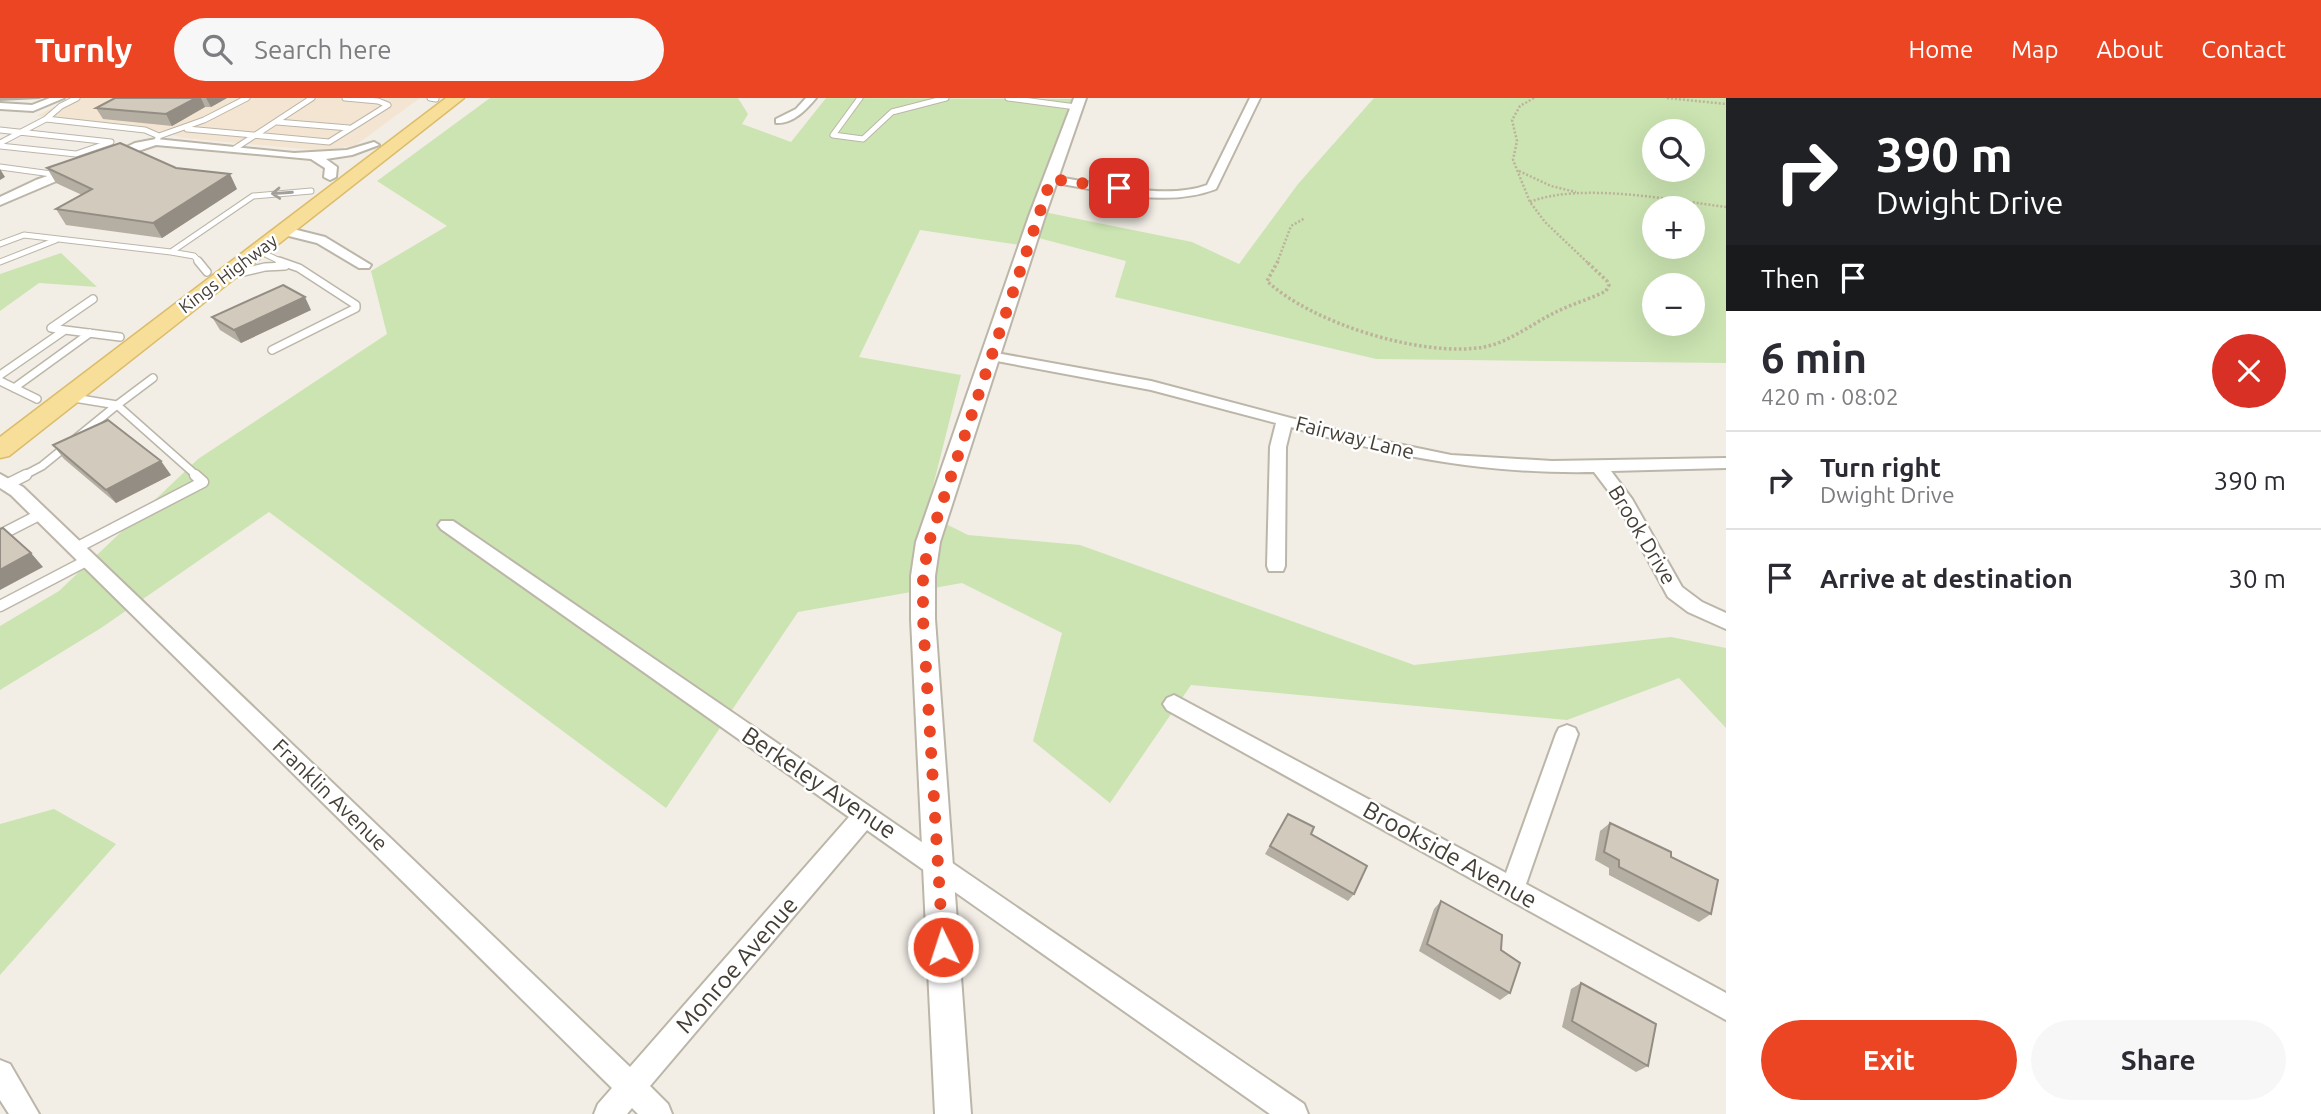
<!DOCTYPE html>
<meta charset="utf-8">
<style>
body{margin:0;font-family:Ubuntu,sans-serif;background:#f7f7f7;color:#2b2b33;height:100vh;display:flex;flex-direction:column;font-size:26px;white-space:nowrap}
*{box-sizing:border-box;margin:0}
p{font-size:23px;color:#7c7c81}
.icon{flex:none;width:38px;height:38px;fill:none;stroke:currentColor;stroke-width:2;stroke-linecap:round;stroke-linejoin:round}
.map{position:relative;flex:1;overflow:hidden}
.sheet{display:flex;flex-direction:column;background:#fff;width:595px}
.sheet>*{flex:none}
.banner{background:#202124;color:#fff;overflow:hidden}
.controls{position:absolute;left:1642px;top:21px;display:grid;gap:14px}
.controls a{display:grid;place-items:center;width:63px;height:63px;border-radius:50%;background:#fff;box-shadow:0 7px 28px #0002;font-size:35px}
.pin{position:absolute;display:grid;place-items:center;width:60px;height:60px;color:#fff;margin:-30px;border-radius:14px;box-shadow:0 4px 10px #0006}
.me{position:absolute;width:77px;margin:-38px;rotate:356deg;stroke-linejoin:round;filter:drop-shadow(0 0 5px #0008)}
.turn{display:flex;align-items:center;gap:24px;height:147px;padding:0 35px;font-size:32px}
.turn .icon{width:91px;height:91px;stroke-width:2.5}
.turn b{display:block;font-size:49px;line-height:60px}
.then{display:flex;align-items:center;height:66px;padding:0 35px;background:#0003;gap:14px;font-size:26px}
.round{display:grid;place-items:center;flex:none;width:74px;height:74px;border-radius:37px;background:#f7f7f7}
.head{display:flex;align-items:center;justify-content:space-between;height:119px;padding:0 35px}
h1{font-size:42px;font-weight:700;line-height:52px}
.button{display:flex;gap:14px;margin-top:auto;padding:14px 35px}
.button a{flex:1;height:80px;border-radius:42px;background:#ec4523;color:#fff;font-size:28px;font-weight:700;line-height:80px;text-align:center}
.button a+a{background:#f7f7f7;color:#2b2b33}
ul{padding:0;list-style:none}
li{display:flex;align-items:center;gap:21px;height:98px;padding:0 35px;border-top:2px solid #e1e1e2}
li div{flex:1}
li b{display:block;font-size:26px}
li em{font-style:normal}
header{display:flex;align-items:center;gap:42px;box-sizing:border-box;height:98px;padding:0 35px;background:#ec4523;color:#fff}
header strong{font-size:33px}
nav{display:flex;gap:38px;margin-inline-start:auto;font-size:24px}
.search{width:490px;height:63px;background:#f7f7f7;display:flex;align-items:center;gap:18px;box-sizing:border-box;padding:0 24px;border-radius:38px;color:#7c7c81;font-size:26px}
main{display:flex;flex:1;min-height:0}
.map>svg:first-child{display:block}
.commercial{fill:#f3e5d2}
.green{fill:#cbe4b1;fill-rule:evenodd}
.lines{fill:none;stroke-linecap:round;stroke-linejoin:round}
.service-far2-casing{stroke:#bcb6a9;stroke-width:7}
.service-far1-casing{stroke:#bcb6a9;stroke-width:10}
.service-casing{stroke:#bcb6a9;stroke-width:13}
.minor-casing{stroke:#bcb6a9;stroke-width:4}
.tertiary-casing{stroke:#bcb6a9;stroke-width:4}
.primary-casing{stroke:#dbbc6a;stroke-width:3}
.path-far1{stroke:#bdb29b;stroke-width:2.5;stroke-dasharray:2 2;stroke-linecap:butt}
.path{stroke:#bdb29b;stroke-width:3.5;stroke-dasharray:2.5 2.5;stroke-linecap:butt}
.service-far2{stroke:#fff;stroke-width:5}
.service-far1{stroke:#fff;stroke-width:7}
.service{stroke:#fff;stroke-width:10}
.minor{fill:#fff;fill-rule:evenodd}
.tertiary{fill:#fff;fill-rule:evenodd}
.primary{fill:#f7de99;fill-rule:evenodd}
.wall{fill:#b5aea2}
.shaded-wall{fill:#938d84}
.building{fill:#d2cabc;stroke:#938d84;stroke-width:2}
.oneway{stroke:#a29e9a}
.route{stroke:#ec4523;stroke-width:12;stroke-dasharray:0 21.6}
.labels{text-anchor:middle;stroke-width:5;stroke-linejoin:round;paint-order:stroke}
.far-street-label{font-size:18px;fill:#443e35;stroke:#fff}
.street-label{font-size:21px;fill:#443e35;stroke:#fff}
.near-street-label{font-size:24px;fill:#443e35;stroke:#fff}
</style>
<header>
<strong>Turnly</strong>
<div class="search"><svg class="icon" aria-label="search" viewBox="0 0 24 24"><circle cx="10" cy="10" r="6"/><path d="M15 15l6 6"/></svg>Search here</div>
<nav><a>Home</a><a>Map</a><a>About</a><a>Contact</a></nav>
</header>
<main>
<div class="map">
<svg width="1726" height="1016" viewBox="0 0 1726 1016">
<rect width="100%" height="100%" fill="#f2eee6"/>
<path class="commercial" d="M72,0H420L356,47L325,53L184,40L137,27L36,18Z"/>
<path class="green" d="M490,0H738L748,16L742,26L791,44L826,0L1081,1L1039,113L1192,144L1239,166L1298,86L1374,0H1726V265L1376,261L1115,199L1126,163L1031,138L1027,148L920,132L859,259L961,277L926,416L968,437L1080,447L1414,567L1671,539L1726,550V630L1679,580L1567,622L1191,587L1110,705L1033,643L1062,535L962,485L798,514L666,710L269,414L101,530L0,592V528L59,493L198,361L387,236L371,173L447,128L377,83ZM1654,33H1692V72H1654ZM1654,110H1692V149H1654ZM1654,187H1692V226H1654Z
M61,155L97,189L39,185L0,213V176Z
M54,711L116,746L0,877V726Z"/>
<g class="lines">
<g class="service-far2-casing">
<path id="service-far2" d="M430,0L436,1
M860,0L833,37L863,41L892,14L946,0
M1008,0L1076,9
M46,21L61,8L77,0
M277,24L349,30
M187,31L329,44L388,7L378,3L345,0
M0,32L111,44L76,56L0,48
M159,38L204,22L247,0
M0,45L46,21L145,32L159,38L156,44
M234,51L312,0
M0,69L59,77
M0,146L24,137L171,154L253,98L311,93
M259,153L284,165
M171,154L194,158L200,165
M0,164L56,142"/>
</g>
<g class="service-far1-casing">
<path id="service-far1" d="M198,163L207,174
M231,177L265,169L285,168
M65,232L51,230L93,201
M272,252L356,210V207L299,170L279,163
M0,277L65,232L120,239
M153,280L117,307L197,378
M0,283L37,301
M14,290L90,235
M23,378L42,368L117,307L68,299"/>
</g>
<g class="service-casing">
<path id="service" d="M8,386L26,377
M0,437L41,416
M76,450L203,384L195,377
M0,508L88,462"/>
</g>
<g class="minor-casing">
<path id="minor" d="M50,0H64L33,13L0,11V5L32,7Z
M806,0H816C806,12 793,26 776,25V21L796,11Z
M1250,0H1260L1216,91C1165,111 1102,92 1050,84L1044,81L1050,78C1095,84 1164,103 1207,87Z
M156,41L294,55L347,52L374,44L379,47L352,57L326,61L337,69L336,79L330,82L324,79L325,70L311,61L156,47L111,62L105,59L135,45Z
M76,68L82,71L80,73L0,107V99L36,82Z
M285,129L325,139L371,167L369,170H359L317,145L281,136L279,133Z
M991,254L1151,283L1359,338L1451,357L1552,363L1726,360V370L1611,373L1632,401L1682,489L1702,504L1726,515V531L1688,514L1668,499L1616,403L1594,374C1485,376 1396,359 1291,329L1286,349L1285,468L1283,473H1269L1267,468L1270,349L1276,325L1151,292L986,261L984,258Z
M0,376L23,389L630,969L849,719L441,431L438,427L441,423H453L1304,1006L1308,1016H1270L867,732L650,988L668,1006L672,1016H638L632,1010L627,1016H594L598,1006L612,990L11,397L0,390Z
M1174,597L1506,775L1556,636L1559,630L1567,627L1575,630L1578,636L1526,786L1726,895V922L1167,612L1163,606L1167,600Z
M0,962L10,966L39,1016H9L0,1002Z"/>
</g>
<g class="tertiary-casing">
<path id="tertiary" d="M1074,0H1086L1045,118L940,444L935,478V521L971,1016H935L911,521V478L916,444L1029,118Z"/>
</g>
<g class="primary-casing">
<path id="primary" d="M446,0H464L9,358L0,360V339Z"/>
</g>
<path class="path-far1" d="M1534,0L1520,8L1512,22L1517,43L1513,62L1530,104L1545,124L1588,165
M1667,0L1726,6
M1519,73L1551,88L1576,94
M1530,104C1580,84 1672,102 1726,109
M1277,165L1291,128L1305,120"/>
<path class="path" d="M1278,163L1267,183C1311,225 1423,260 1484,249C1510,244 1533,225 1556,214C1572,206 1590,201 1606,193L1609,187L1607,183L1586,163"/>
<use href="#service-far2" class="service-far2"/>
<use href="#service-far1" class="service-far1"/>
<use href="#service" class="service"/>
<use href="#minor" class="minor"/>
<use href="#tertiary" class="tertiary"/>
<use href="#primary" class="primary"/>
</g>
<path class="wall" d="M0,0H42L39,1L0,3Z
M115,0H227L211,9H205L172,28L103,21L96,10Z
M47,70H176L237,91L162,140L66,127L56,111L82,97L56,85Z
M311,212L241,245L220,232L212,219Z
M53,347L171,377L116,405L64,361Z
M1288,716L1311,736L1354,796L1348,803L1265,756Z
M1610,725L1671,759L1711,816L1699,824L1609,777V770L1595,762L1600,733Z
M1441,803L1501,852L1510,895L1500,902L1419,853L1434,811Z
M1581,885L1648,968L1636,974L1562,929L1571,891Z"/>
<path class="shaded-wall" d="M196,0H201L205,9L172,28L166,16Z
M206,0H227L211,9Z
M0,71L5,79L0,82Z
M230,76L237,91L162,140L153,125Z
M305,199L311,212L241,245L234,232Z
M161,363L171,377L116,405L106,392Z
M31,455L43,469L0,492V472Z"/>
<path class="building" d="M115,0H196L166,16L96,10Z
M120,45L176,70L230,76L153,125L56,111L92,91L47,70Z
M283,187L305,199L234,232L212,219Z
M108,322L161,363L106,392L53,347Z
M3,430L31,455L0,472V431Z
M1288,716L1314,729L1311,736L1367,768L1354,796L1270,748Z
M1610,725L1671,754V759L1718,782L1711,816L1619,769V762L1604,754Z
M1441,803L1502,837L1501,852L1520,865L1510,895L1427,846Z
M1581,885L1656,926L1648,968L1572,923Z"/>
<defs><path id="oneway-shaft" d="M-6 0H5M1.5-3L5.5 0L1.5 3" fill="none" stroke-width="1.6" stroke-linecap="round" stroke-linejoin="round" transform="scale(1.75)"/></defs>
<use class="oneway" href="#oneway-shaft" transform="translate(282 95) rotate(176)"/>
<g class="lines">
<path class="route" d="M943,849L923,521V478L929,444L1051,81L1119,90"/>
</g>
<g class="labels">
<g class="far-street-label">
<text transform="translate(228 176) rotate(-37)" y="6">Kings Highway</text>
</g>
<g class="street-label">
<text transform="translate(1355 340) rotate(14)" y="7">Fairway Lane</text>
<text transform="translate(1642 437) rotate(59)" y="7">Brook Drive</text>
<text transform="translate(330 697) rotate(44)" y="7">Franklin Avenue</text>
</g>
<g class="near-street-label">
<text transform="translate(819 685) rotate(34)" y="8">Berkeley Avenue</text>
<text transform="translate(1450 757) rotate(29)" y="8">Brookside Avenue</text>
<text transform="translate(737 867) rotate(-49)" y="8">Monroe Avenue</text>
</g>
</g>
</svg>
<div class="controls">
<a><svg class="icon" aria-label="search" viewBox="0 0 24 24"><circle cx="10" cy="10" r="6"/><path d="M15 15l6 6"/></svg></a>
<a>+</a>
<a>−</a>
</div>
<div class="pin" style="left:1119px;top:90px;background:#d93025"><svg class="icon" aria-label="arrive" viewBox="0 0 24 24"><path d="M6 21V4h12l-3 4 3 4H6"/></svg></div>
<svg class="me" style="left:943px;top:849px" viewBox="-20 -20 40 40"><circle r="17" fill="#ec4523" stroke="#fff" stroke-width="3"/><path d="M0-11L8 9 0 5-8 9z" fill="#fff"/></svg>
</div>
<section class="sheet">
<div class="banner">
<div class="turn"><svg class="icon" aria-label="right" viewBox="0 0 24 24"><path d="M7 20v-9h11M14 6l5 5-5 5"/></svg><div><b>390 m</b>Dwight Drive</div></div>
<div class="then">Then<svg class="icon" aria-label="arrive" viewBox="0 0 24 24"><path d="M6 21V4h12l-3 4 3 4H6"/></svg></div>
</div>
<div class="head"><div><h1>6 min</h1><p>420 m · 08:02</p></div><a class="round" style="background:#d93025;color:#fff"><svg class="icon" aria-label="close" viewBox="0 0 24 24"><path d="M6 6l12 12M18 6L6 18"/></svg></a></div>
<ul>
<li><svg class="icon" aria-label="right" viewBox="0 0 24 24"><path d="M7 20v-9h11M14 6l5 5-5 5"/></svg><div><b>Turn right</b><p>Dwight Drive</p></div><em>390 m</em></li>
<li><svg class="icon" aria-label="arrive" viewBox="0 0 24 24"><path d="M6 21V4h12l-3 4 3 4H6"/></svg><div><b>Arrive at destination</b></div><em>30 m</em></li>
</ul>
<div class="button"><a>Exit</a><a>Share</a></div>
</section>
</main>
